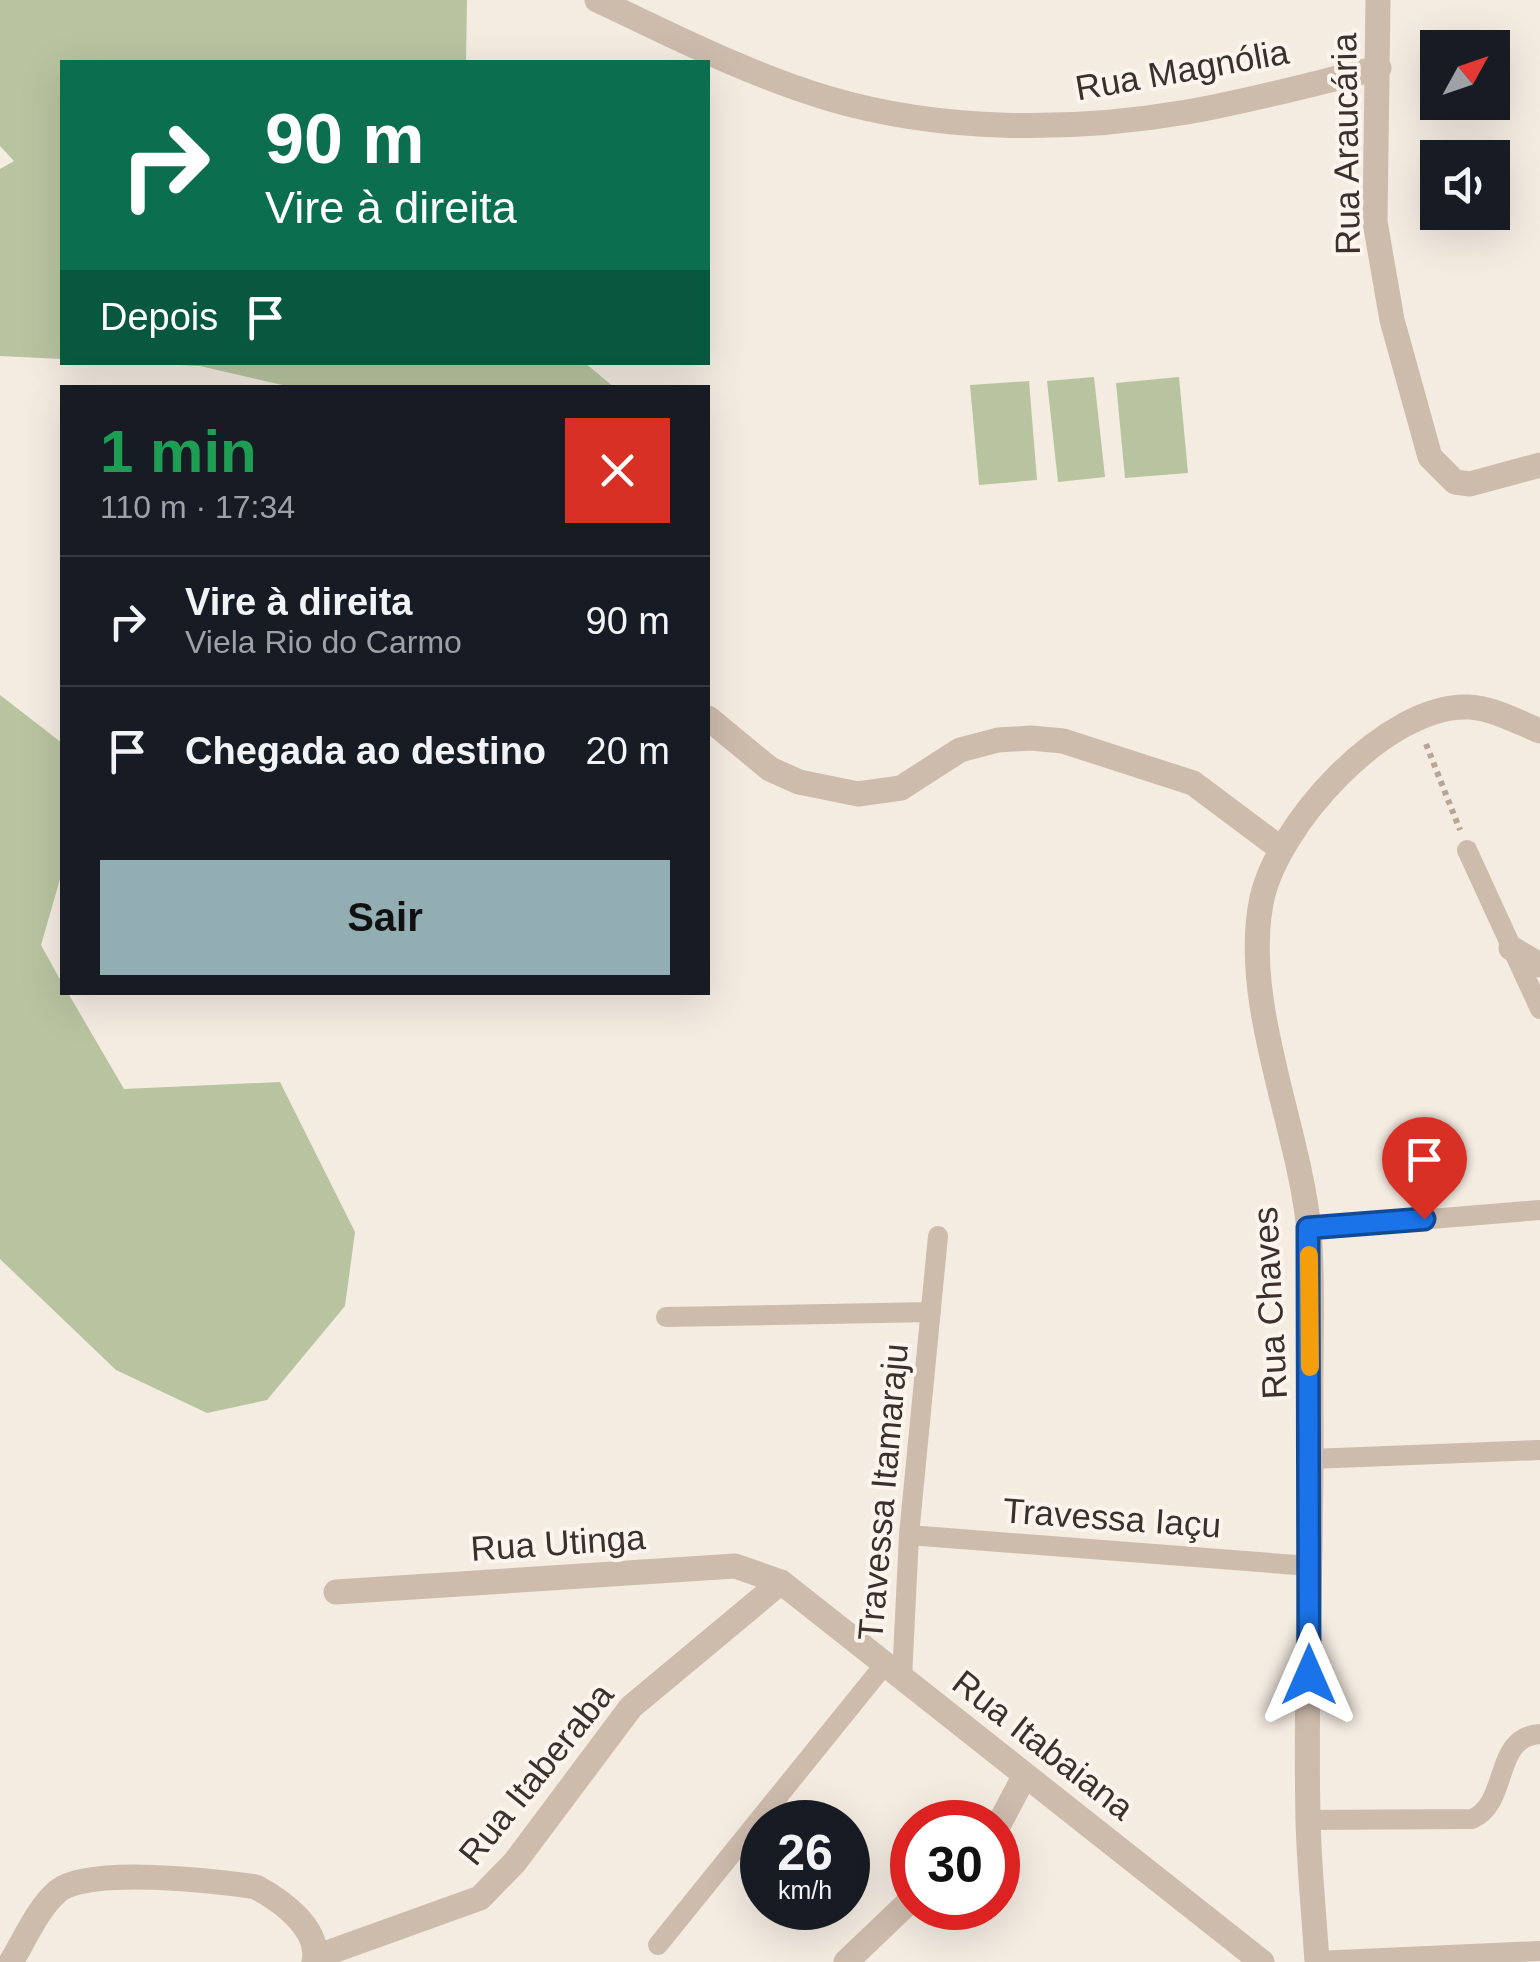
<!DOCTYPE html>
<html lang="pt">
<meta charset="utf-8">
<style>
body{margin:0;font-family:Arial,sans-serif;background:#242831;color:#f1f3f6;height:100vh;display:flex;flex-direction:column;font-size:38px;white-space:nowrap}
*{box-sizing:border-box;margin:0}
p{font-size:32px;color:#9ea1a6}
.icon{flex:none;width:55px;height:55px;fill:none;stroke:currentColor;stroke-width:2;stroke-linecap:round;stroke-linejoin:round}
.map{position:relative;flex:1;overflow:hidden}
.side{position:absolute;left:60px;top:385px;width:650px;height:610px;display:flex;flex-direction:column;background:#171b24;border-radius:0px;box-shadow:0 10px 40px #0002}
.side>*{flex:none}
.top-card{position:absolute;left:60px;top:60px;width:650px;height:305px;border-radius:0px;box-shadow:0 10px 40px #0002;background:#0b6e4f;color:#fff;overflow:hidden}
.needle{width:65px;rotate:50deg}
.controls{position:absolute;left:1420px;top:30px;display:grid;gap:20px}
.controls a{display:grid;place-items:center;width:90px;height:90px;border-radius:0px;background:#171b24;box-shadow:0 10px 40px #0002;font-size:50px}
.speed{position:absolute;left:740px;top:1800px;display:flex;gap:20px;font-size:50px;font-weight:700;text-align:center}
.speed>*{display:grid;place-content:center;width:130px;height:130px;border-radius:50%;background:#171b24;box-shadow:0 10px 40px #0002;line-height:1}
.speed small{font-size:25px;font-weight:400}
.speed .limit{border:15px solid #d22;background:#fff;color:#111}
.pin{position:absolute;display:grid;place-items:center;width:85px;height:85px;color:#fff;margin:-102px -42px;border-radius:50% 50% 50% 0;rotate:-45deg;box-shadow:0 0 10px #0007}
.pin .icon{rotate:45deg}
.me{position:absolute;width:110px;margin:-55px;rotate:0deg;stroke-linejoin:round;filter:drop-shadow(0 0 8px #0008)}
.turn{display:flex;align-items:center;gap:35px;height:210px;padding:0 40px;font-size:45px}
.turn .icon{width:130px;height:130px;stroke-width:2.5}
.turn b{display:block;font-size:70px;line-height:85px}
.then{display:flex;align-items:center;height:95px;padding:0 40px;background:#0003;gap:20px;font-size:38px}
.round{display:grid;place-items:center;flex:none;width:105px;height:105px;border-radius:0px;background:#242831}
.overview{display:flex;align-items:center;justify-content:space-between;height:170px;padding:0 40px}
h1{font-size:60px;font-weight:700;line-height:75px;color:#1e9e55}
.action{display:flex;gap:20px;margin-top:auto;padding:20px 40px}
.action a{flex:1;height:115px;border-radius:0px;background:#92aeb2;color:#111;font-size:40px;font-weight:700;line-height:115px;text-align:center}
ul{padding:0;list-style:none}
li{display:flex;align-items:center;gap:30px;height:130px;padding:0 40px;border-top:2px solid #363941}
li div{flex:1}
li b{display:block;font-size:38px}
li em{font-style:normal}
.map>svg:first-child{display:block}
.green{fill:#b8c4a0}
.lines{fill:none;stroke-linecap:round;stroke-linejoin:round}
.path{stroke:#b9a596;stroke-width:6;stroke-dasharray:5 5;stroke-linecap:butt}
.service{stroke:#cdbbac;stroke-width:20}
.minor{stroke:#cdbbac;stroke-width:25}
.route-casing{stroke:#114b97;stroke-width:25}
.route{stroke:#1a73e8;stroke-width:18}
.slow{stroke:#f59e0b;stroke-width:18}
.labels{text-anchor:middle;stroke-width:8;stroke-linejoin:round;paint-order:stroke}
.street-label{font-size:35px;fill:#3b302b;stroke:#fbf5ee}
</style>
<div class="map">
<svg width="1540" height="1962" viewBox="0 0 1540 1962">
<rect width="100%" height="100%" fill="#f4ebe1"/>
<path class="green" d="M0,0H467L466,62H62V359L0,356V169L14,161L0,146Z
M134,363H585L614,387L295,388L200,366Z
M1094,377L1105,477L1058,482L1047,381Z
M1179,377L1188,473L1125,478L1116,383Z
M1029,381L1037,480L979,485L970,385Z
M0,695L62,743V872L41,945L62,983V992L68,993L124,1089L280,1082L355,1232L345,1306L267,1400L207,1413L116,1370L0,1259Z"/>
<g class="lines">
<path class="path" d="M1426,744L1460,830"/>
<path class="service" d="M1467,850L1540,1009
M1309,1229L1540,1210
M666,1317L931,1312
M1311,1459L1540,1450
M909,1535L1310,1566
M902,1678L909,1535L938,1236
M1308,1820L1472,1819C1510,1803 1492,1737 1540,1734
M658,1945L885,1664
M1317,1961L1540,1951"/>
<path class="minor" d="M597,0C672,35 747,74 827,98C941,132 1070,132 1187,112C1251,101 1315,83 1379,68
M1378,0L1375,222L1392,320L1430,457L1455,482L1470,484L1540,465
M708,718L770,769L799,782L858,794L901,788L960,750L998,740L1031,738L1063,741L1193,783L1280,848
M1511,948L1540,965
M336,1592L735,1566L781,1582L1262,1962
M998,1826L1025,1775
M316,1957L480,1898L515,1862L631,1707L781,1582
M11,1962C25,1939 38,1908 58,1891C88,1866 216,1881 256,1887C282,1901 321,1929 314,1962
M846,1962L912,1899
M1317,1962C1314,1914 1309,1866 1308,1819C1305,1683 1312,1547 1311,1411C1310,1351 1314,1289 1309,1230C1299,1127 1242,1005 1261,903C1275,826 1387,703 1469,707C1492,708 1518,722 1540,731"/>
</g>
<g class="lines">
<g class="route-casing">
<path id="route" d="M1309,1675L1308,1228L1424,1219"/>
</g>
<use href="#route" class="route"/>
<path class="slow" d="M1309,1255L1310,1367"/>
</g>
<g class="labels">
<g class="street-label">
<text transform="translate(1182 70) rotate(-10)" y="12">Rua Magnólia</text>
<text transform="translate(1346 144) rotate(-91)" y="12">Rua Araucária</text>
<text transform="translate(1270 1303) rotate(-93)" y="12">Rua Chaves</text>
<text transform="translate(883 1492) rotate(-85)" y="12">Travessa Itamaraju</text>
<text transform="translate(1112 1518) rotate(4)" y="12">Travessa Iaçu</text>
<text transform="translate(558 1543) rotate(-4)" y="12">Rua Utinga</text>
<text transform="translate(1043 1745) rotate(38)" y="12">Rua Itabaiana</text>
<text transform="translate(536 1774) rotate(-51)" y="12">Rua Itaberaba</text>
</g>
</g>
</svg>
<div class="controls">
<a><svg class="needle" viewBox="-14 -14 28 28"><path d="M0-13l5 13h-10z" fill="#e53935"/><path d="M0 13l5-13h-10z" fill="#9ea1a6"/></svg></a>
<a><svg class="icon" aria-label="sound" viewBox="0 0 24 24"><path d="M4 9h4l5-4v14l-5-4H4zM17 9q2 3 0 6"/></svg></a>
</div>
<div class="speed"><div>26<small>km/h</small></div><div class="limit">30</div></div>
<div class="pin" style="left:1424px;top:1219px;background:#d93025"><svg class="icon" aria-label="arrive" viewBox="0 0 24 24"><path d="M6 21V4h12l-3 4 3 4H6"/></svg></div>
<svg class="me" style="left:1309px;top:1675px" viewBox="-20 -20 40 40"><path d="M0-17L14 15 0 8-14 15z" fill="#1a73e8" stroke="#fff" stroke-width="4"/></svg>
<div class="top-card">
<div class="turn"><svg class="icon" aria-label="right" viewBox="0 0 24 24"><path d="M7 20v-9h11M14 6l5 5-5 5"/></svg><div><b>90 m</b>Vire à direita</div></div>
<div class="then">Depois<svg class="icon" aria-label="arrive" viewBox="0 0 24 24"><path d="M6 21V4h12l-3 4 3 4H6"/></svg></div>
</div>
<section class="side">
<div class="overview"><div><h1>1 min</h1><p>110 m · 17:34</p></div><a class="round" style="background:#d93025;color:#fff"><svg class="icon" aria-label="close" viewBox="0 0 24 24"><path d="M6 6l12 12M18 6L6 18"/></svg></a></div>
<ul>
<li><svg class="icon" aria-label="right" viewBox="0 0 24 24"><path d="M7 20v-9h11M14 6l5 5-5 5"/></svg><div><b>Vire à direita</b><p>Viela Rio do Carmo</p></div><em>90 m</em></li>
<li><svg class="icon" aria-label="arrive" viewBox="0 0 24 24"><path d="M6 21V4h12l-3 4 3 4H6"/></svg><div><b>Chegada ao destino</b></div><em>20 m</em></li>
</ul>
<div class="action"><a>Sair</a></div>
</section>
</div>
